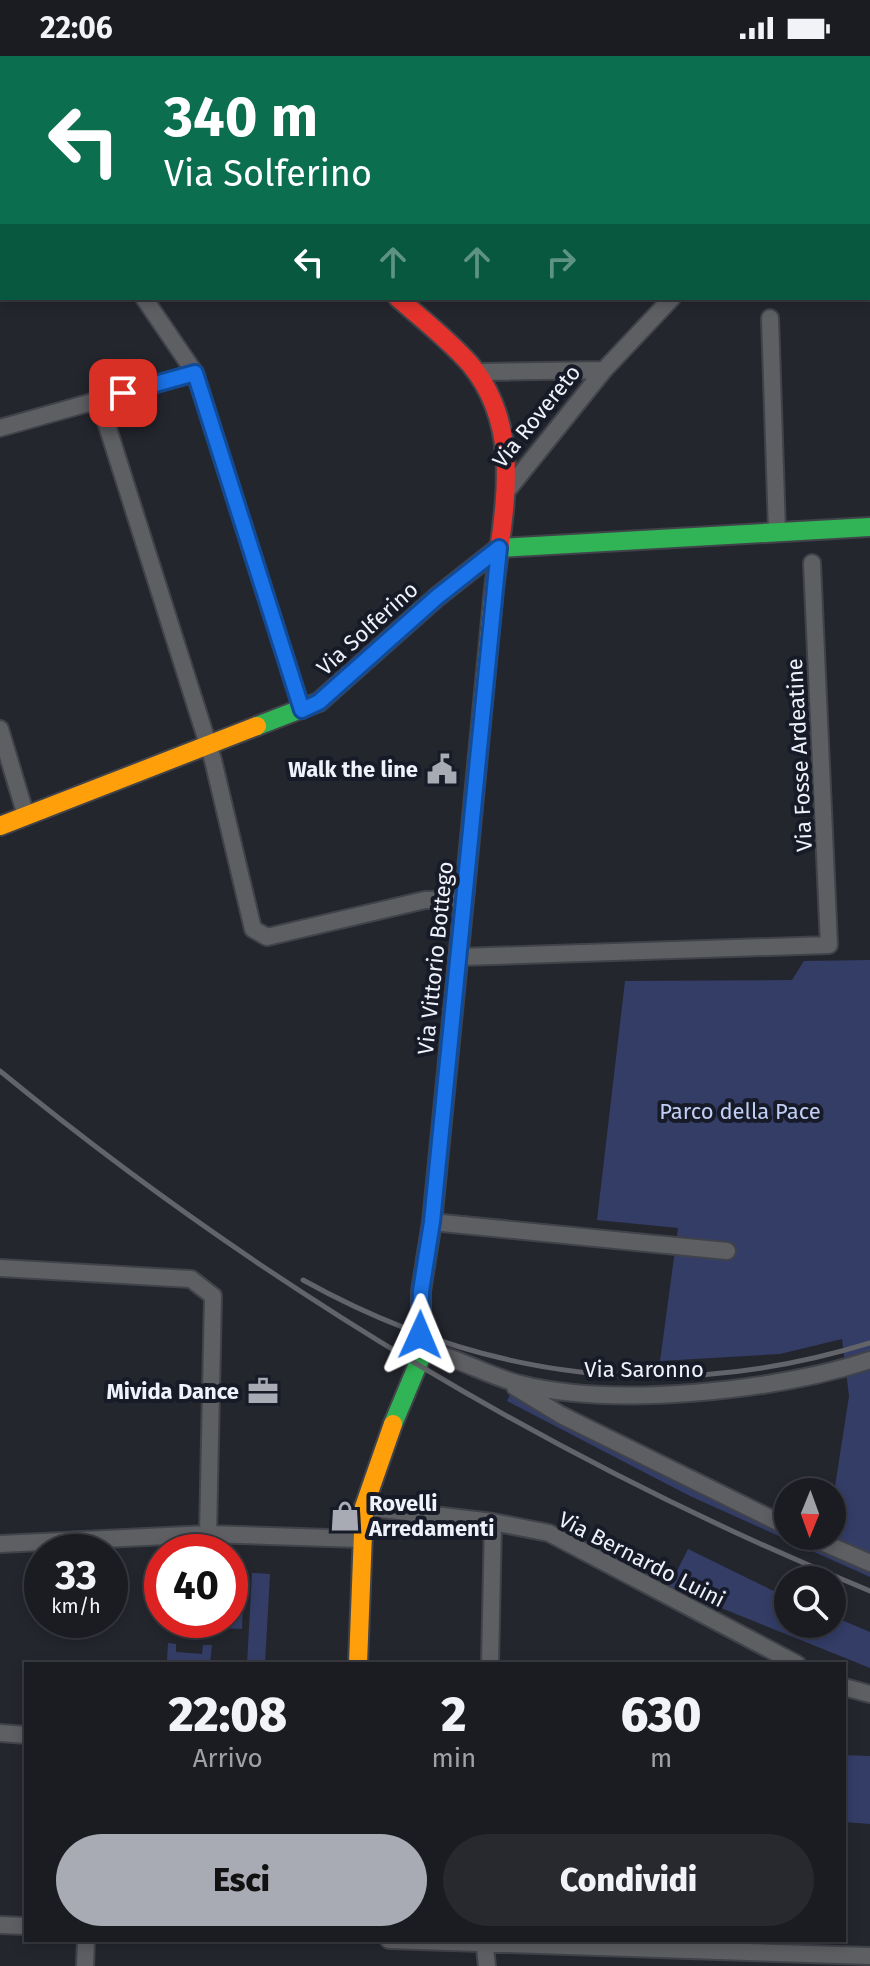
<!DOCTYPE html>
<html lang="it">
<style>
body{margin:0;font-family:"Fira Sans",sans-serif;background:#28292f;color:#f1f3f6;height:100vh;display:flex;flex-direction:column;font-size:30px;white-space:nowrap}
*{box-sizing:border-box;margin:0}
p{font-size:26px;color:#a0a1a5}
.icon{flex:none;width:44px;height:44px;fill:none;stroke:currentColor;stroke-width:2;stroke-linecap:round;stroke-linejoin:round}
.map{position:relative;flex:1;overflow:hidden}
.panel{position:absolute;left:24px;top:1606px;width:822px;height:280px;display:flex;flex-direction:column;background:#1b1c22;border-radius:0px;box-shadow:0 4px 12px #0003,0 0 0 2px #393a40}
.panel>*{flex:none}
.banner{position:absolute;left:0px;top:0px;width:870px;height:244px;box-shadow:0 4px 12px #0003,0 0 0 2px #393a40;background:#0b6e4f;color:#fff;overflow:hidden}
.needle{width:52px;rotate:181deg}
.tools{position:absolute;left:774px;top:1422px;display:grid;gap:16px}
.tools a{display:grid;place-items:center;width:72px;height:72px;border-radius:50%;background:#1b1c22;box-shadow:0 4px 12px #0003,0 0 0 2px #393a40;font-size:40px}
.speed{position:absolute;left:24px;top:1478px;display:flex;gap:16px;font-size:40px;font-weight:700;text-align:center}
.speed>*{display:grid;place-content:center;width:104px;height:104px;border-radius:50%;background:#1b1c22;box-shadow:0 4px 12px #0003,0 0 0 2px #393a40;line-height:1}
.speed small{font-size:20px;font-weight:400}
.speed .limit{border:12px solid #d22;background:#fff;color:#111}
.pin{position:absolute;display:grid;place-items:center;width:68px;height:68px;color:#fff;margin:-34px;border-radius:16px;box-shadow:0 4px 12px #0006}
.me{position:absolute;width:88px;margin:-44px;rotate:1deg;stroke-linejoin:round;filter:drop-shadow(0 0 6px #0008)}
.turn{display:flex;align-items:center;gap:28px;height:168px;padding:0 32px;font-size:36px}
.turn .icon{width:104px;height:104px;stroke-width:2.5}
.turn b{display:block;font-size:56px;line-height:68px}
.lanes{display:flex;align-items:center;height:76px;padding:0 32px;background:#0003;justify-content:center;gap:40px;direction:ltr}
.lanes .off{opacity:.35}
.eta{display:flex;justify-content:space-evenly;align-items:center;height:136px;text-align:center}
.eta b{font-size:48px;font-weight:800;line-height:56px}
.cta{display:flex;gap:16px;margin-top:auto;padding:16px 32px}
.cta a{flex:1;height:92px;border-radius:48px;background:#a8abb3;color:#111;font-size:32px;font-weight:800;line-height:92px;text-align:center}
.cta a+a{background:#28292f;color:#f1f3f6}
.status{display:flex;justify-content:space-between;align-items:center;height:56px;padding:0 40px;background:#1b1c22;direction:ltr}
.status svg{height:22px;fill:currentColor}
.map>svg:first-child{display:block}
.green{fill:#333d66}
.lines{fill:none;stroke-linecap:round;stroke-linejoin:round}
.street-casing{stroke:#41434a;stroke-width:20}
.fast-casing{stroke:#41434a;stroke-width:22}
.slow-casing{stroke:#41434a;stroke-width:22}
.jam-casing{stroke:#41434a;stroke-width:22}
.street{stroke:#5e5f63;stroke-width:16}
.fast{stroke:#30b455;stroke-width:18}
.slow{stroke:#ff9f0a;stroke-width:18}
.jam{stroke:#e5322d;stroke-width:18}
.rail{stroke:#63646a;stroke-width:5}
.route-casing{stroke:#114b97;stroke-width:20}
.route{stroke:#1a73e8;stroke-width:14}
.labels{text-anchor:middle;stroke-width:8;stroke-linejoin:round;paint-order:stroke}
.street-label{font-size:22px;fill:#eff2fb;stroke:#171b28}
.poi-label{font-size:22px;font-weight:bold;fill:#eff2fb;stroke:#171b28;text-anchor:end}
.park-label{font-size:22px;fill:#c1cef5;stroke:#171b28}
</style>
<div class="status"><b>22:06</b><svg viewBox="0 0 49 12"><path d="M0 12V9h3v3zM5 12V6h3v6zM10 12V3h3v9zM15 12V0h3v12zM26 1h20v11H26zM47 4h2v5h-2z"/></svg></div>
<div class="map">
<svg width="870" height="1910" viewBox="0 0 870 1910">
<rect width="100%" height="100%" fill="#24262e"/>
<path class="green" d="M870,904V1501L827,1480H832V1450L849,1340L842,1283L780,1298L660,1305L678,1172L597,1164L625,925L792,924L804,905Z
M511,1337L525,1348L788,1480L870,1512V1521L690,1440L507,1345Z
M688,1493L788,1542V1568H832V1560L870,1576V1612L669,1531Z
M252,1517L270,1518L265,1608H247Z
M230,1519H244L242,1573L222,1572L223,1564H230Z
M162,1520V1558L150,1557L151,1521Z
M170,1564H214L213,1581H205V1572L179,1571L178,1577L169,1576Z
M168,1587L176,1588V1596L202,1598L203,1589H212L210,1607L167,1604Z
M844,1699L870,1700V1768L844,1766Z"/>
<g class="lines">
<g class="street-casing">
<path id="street" d="M138,0L140,2
M534,0V2
M707,0V2
M868,57H870
M144,242L195,317L302,654
M770,262L777,475
M479,316L604,314
M99,344L213,704L253,873L267,881L425,844H465
M0,372L195,317
M506,436L604,314L672,242
M0,673L26,760
M460,901L829,889L812,507
M432,1166L727,1195
M0,1212L191,1223L213,1240L208,1478
M422,1294C456,1300 487,1320 520,1328C616,1352 776,1335 870,1304
M515,1331L561,1359L788,1471
M364,1451L493,1466L549,1477L797,1608
M808,1480L870,1507
M0,1488L208,1478L360,1483
M490,1608L493,1466
M844,1631L870,1638
M0,1677L26,1679
M0,1869L26,1870
M389,1884L870,1900
M484,1884L487,1910
M85,1910L86,1884"/>
</g>
<g class="fast-casing">
<path id="fast" d="M257,670L319,646L437,541L499,492L870,471
M393,1368L421,1301V1235L432,1166L465,834"/>
</g>
<g class="slow-casing">
<path id="slow" d="M0,770L257,670
M465,834L493,543
M358,1608L364,1451L393,1368"/>
</g>
<g class="jam-casing">
<path id="jam" d="M398,242C422,263 449,284 470,308C527,377 501,462 493,543"/>
</g>
<use href="#street" class="street"/>
<use href="#fast" class="fast"/>
<use href="#slow" class="slow"/>
<use href="#jam" class="jam"/>
<path class="rail" d="M0,1015C261,1229 557,1407 870,1535
M303,1224C483,1324 672,1348 870,1287"/>
</g>
<g class="lines">
<g class="route-casing">
<path id="route" d="M123,337L195,317L302,654L319,646L437,541L499,492L432,1166L421,1235L420,1279"/>
</g>
<use href="#route" class="route"/>
</g>
<defs>
<g id="civic-bare" transform="scale(2.4)"><path d="M-.6-6.5H3V-4.5H.6V-3L4-1V1h2V6H-6V1h2V-1L-.6-3ZM-1.2 2.5V6h2.4V2.5Z" fill="#a8abb3" stroke="#171b28" stroke-width="2.5" paint-order="stroke"/></g>
<g id="office-bare" transform="scale(2.4)"><path d="M-6-3h4V-5.5h4V-3h4V5H-6ZM-1-4.5V-3h2v-1.5ZM-6 0V1H6V0Z" fill="#a8abb3" stroke="#171b28" stroke-width="2.5" paint-order="stroke"/></g>
<g id="shop-bare" transform="scale(2.4)"><path d="M-5-2.5h2.3a2.7 3.5 0 0 1 5.4 0H5L5.5 6h-11ZM-1.5-2.5h3a1.5 2.3 0 0 0-3 0Z" fill="#a8abb3" stroke="#171b28" stroke-width="2.5" paint-order="stroke"/></g>
</defs>
<g fill-rule="evenodd">
<use href="#civic-bare" x="442" y="713"/>
<use href="#office-bare" x="263" y="1335"/>
<use href="#shop-bare" x="345" y="1460"/>
</g>
<g class="labels">
<g class="street-label">
<text transform="translate(536 360) rotate(-51)" y="8">Via Rovereto</text>
<text transform="translate(367 572) rotate(-42)" y="8">Via Solferino</text>
<text transform="translate(799 699) rotate(-93)" y="8">Via Fosse Ardeatine</text>
<text transform="translate(435 902) rotate(-84)" y="8">Via Vittorio Bottego</text>
<text x="644" y="1321">Via Saronno</text>
<text transform="translate(642 1503) rotate(27)" y="8">Via Bernardo Luini</text>
</g>
<g class="poi-label">
<text x="418" y="721">Walk the line</text>
<text x="239" y="1343">Mivida Dance</text>
<text x="369" y="1455" text-anchor="start">Rovelli<tspan x="369" dy="25">Arredamenti</tspan></text>
</g>
<g class="park-label">
<text x="740" y="1063">Parco della Pace</text>
</g>
</g>
</svg>
<div class="tools">
<a><svg class="needle" viewBox="-14 -14 28 28"><path d="M0-13l5 13h-10z" fill="#e53935"/><path d="M0 13l5-13h-10z" fill="#a0a1a5"/></svg></a>
<a><svg class="icon" aria-label="search" viewBox="0 0 24 24"><circle cx="10" cy="10" r="6"/><path d="M15 15l6 6"/></svg></a>
</div>
<div class="speed"><div>33<small>km/h</small></div><div class="limit">40</div></div>
<div class="pin" style="left:123px;top:337px;background:#d93025"><svg class="icon" aria-label="arrive" viewBox="0 0 24 24"><path d="M6 21V4h12l-3 4 3 4H6"/></svg></div>
<svg class="me" style="left:420px;top:1279px" viewBox="-20 -20 40 40"><path d="M0-17L14 15 0 8-14 15z" fill="#1a73e8" stroke="#fff" stroke-width="4"/></svg>
<div class="banner">
<div class="turn"><svg class="icon" aria-label="left" viewBox="0 0 24 24"><path d="M17 20v-9H6M10 6l-5 5 5 5"/></svg><div><b>340 m</b>Via Solferino</div></div>
<div class="lanes"><svg class="icon" aria-label="left" viewBox="0 0 24 24"><path d="M17 20v-9H6M10 6l-5 5 5 5"/></svg><svg class="icon off" aria-label="ahead" viewBox="0 0 24 24"><path d="M12 20V5M6 11l6-6 6 6"/></svg><svg class="icon off" aria-label="ahead" viewBox="0 0 24 24"><path d="M12 20V5M6 11l6-6 6 6"/></svg><svg class="icon off" aria-label="right" viewBox="0 0 24 24"><path d="M7 20v-9h11M14 6l5 5-5 5"/></svg></div>
</div>
<section class="panel">
<div class="eta">
<div><b>22:08</b><p>Arrivo</p></div>
<div><b>2</b><p>min</p></div>
<div><b>630</b><p>m</p></div>
</div>
<div class="cta"><a>Esci</a><a>Condividi</a></div>
</section>
</div>
